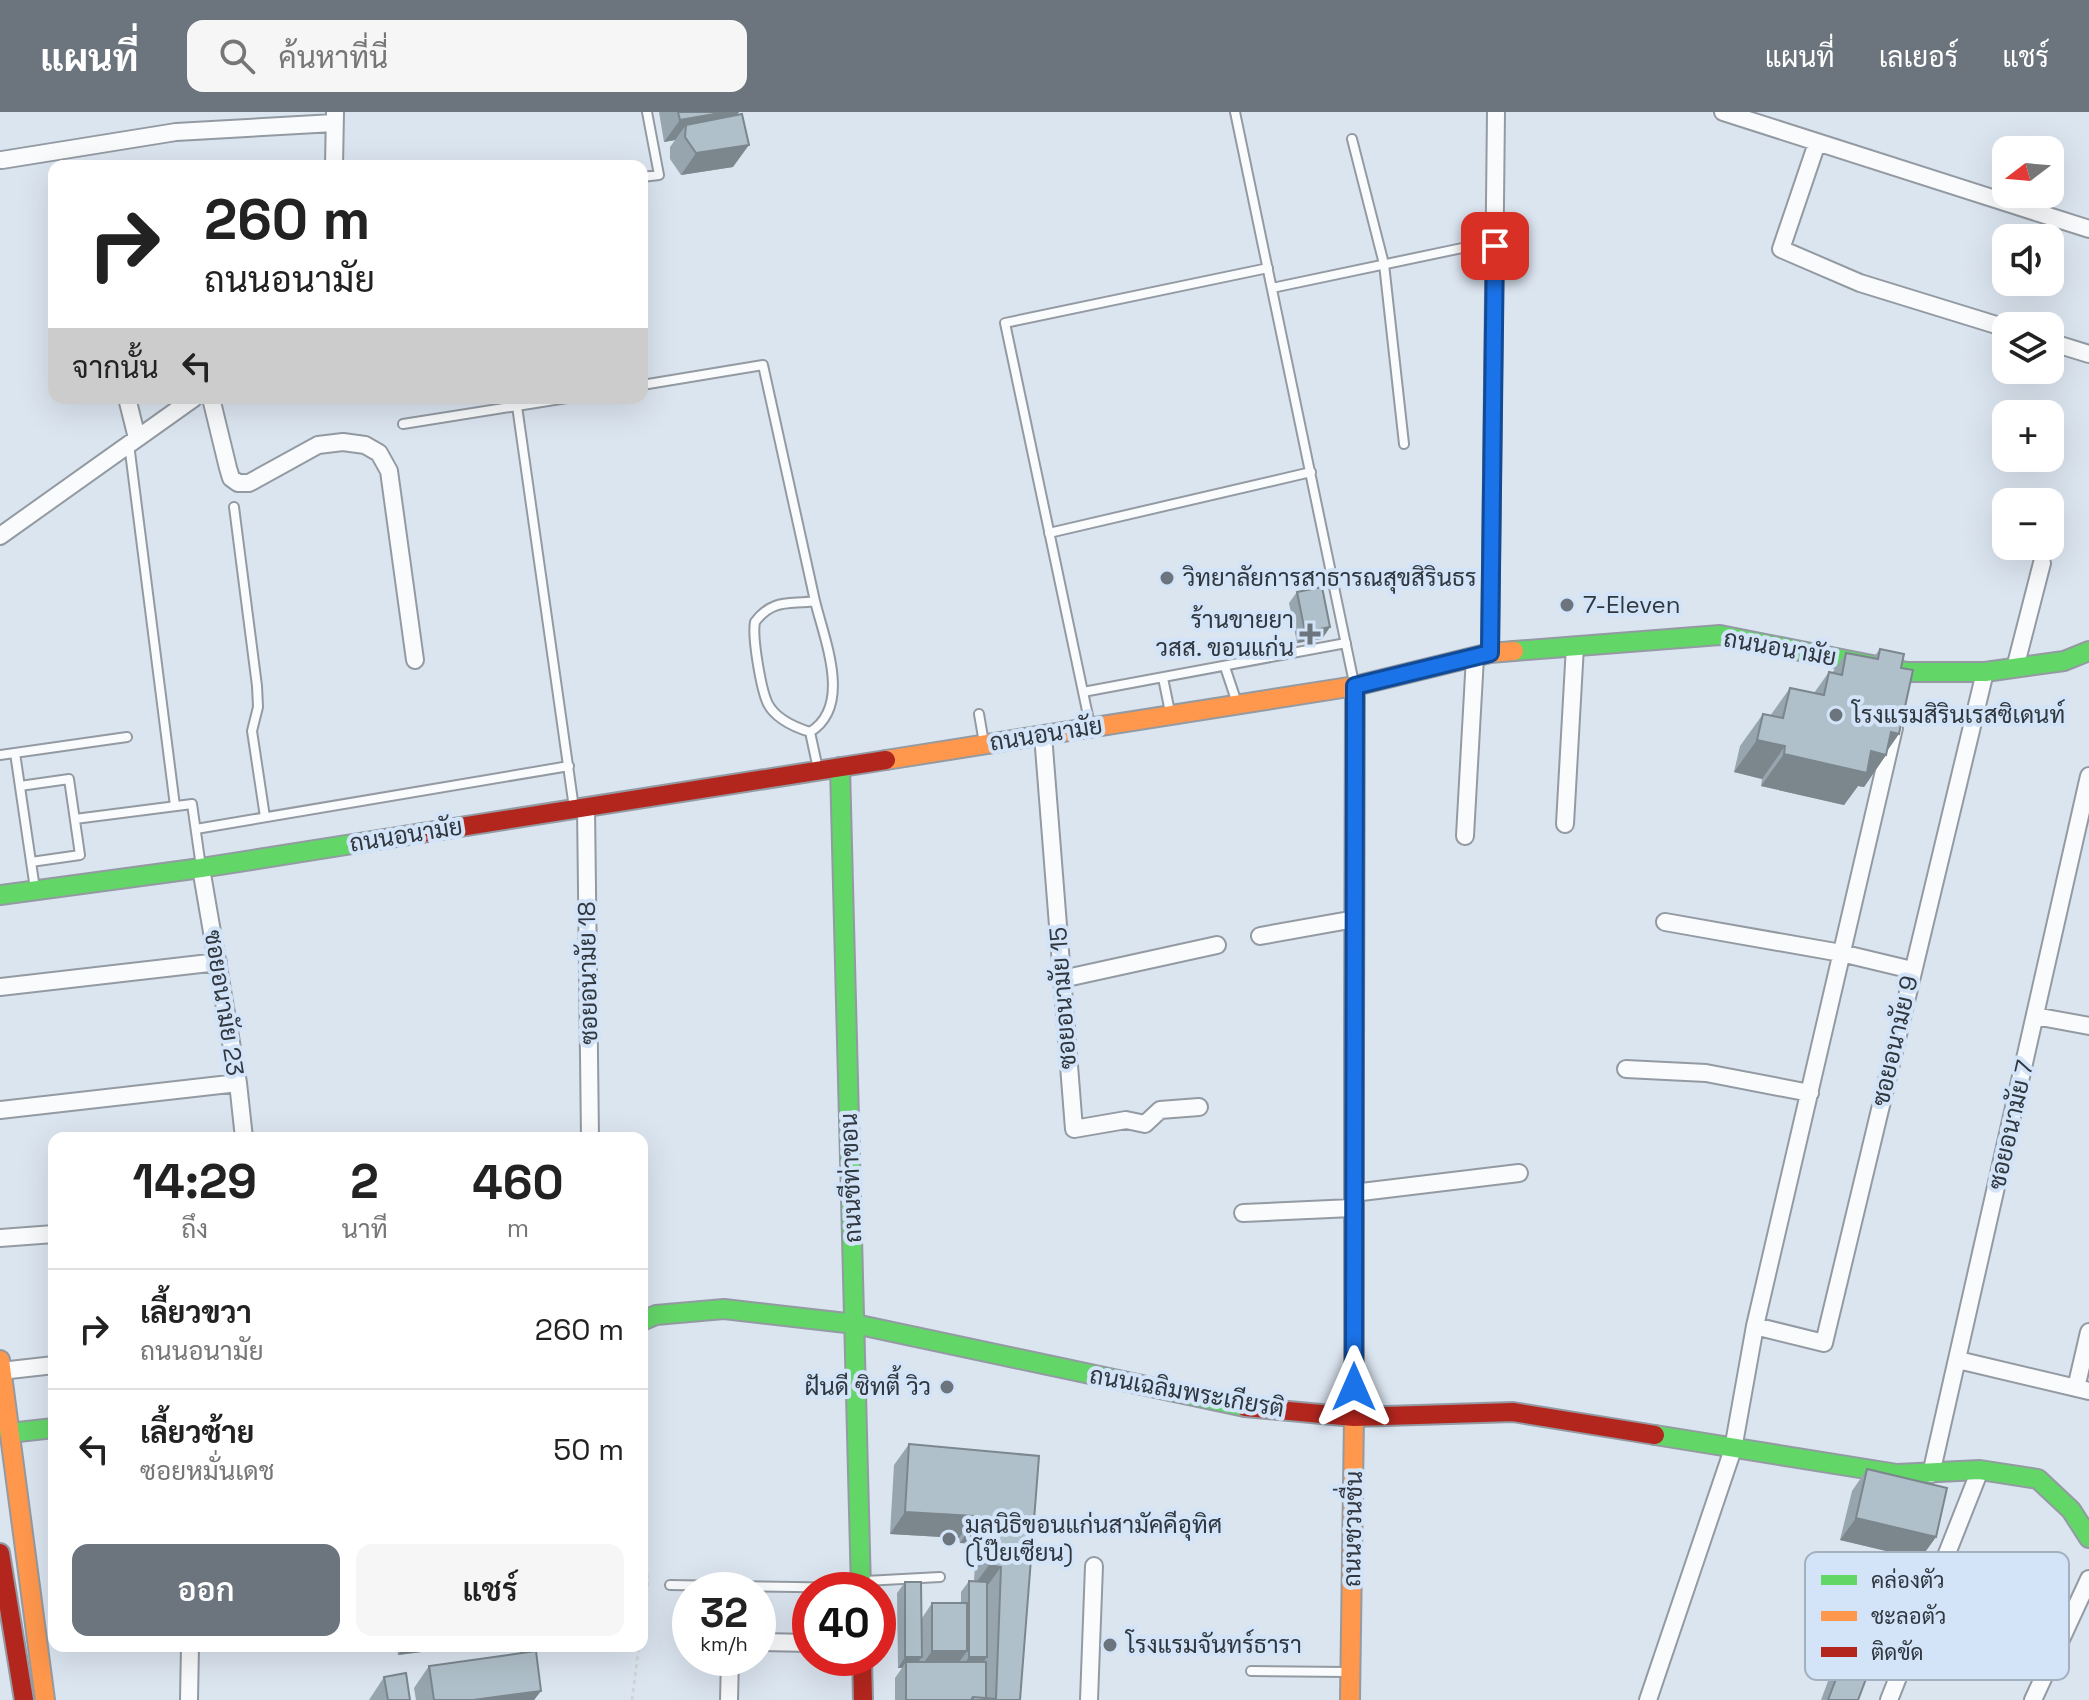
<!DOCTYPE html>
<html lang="th">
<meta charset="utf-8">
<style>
body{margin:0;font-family:"Space Grotesk",Sarabun,sans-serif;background:#f6f6f6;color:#222;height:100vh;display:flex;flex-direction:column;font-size:30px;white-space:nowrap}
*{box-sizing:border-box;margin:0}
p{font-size:26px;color:#767676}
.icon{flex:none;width:44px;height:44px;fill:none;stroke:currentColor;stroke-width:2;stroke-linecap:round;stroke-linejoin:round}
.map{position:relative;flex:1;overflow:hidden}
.panel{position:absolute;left:48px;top:1020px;width:600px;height:520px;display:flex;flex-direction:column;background:#fff;border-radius:16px;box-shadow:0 8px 32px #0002}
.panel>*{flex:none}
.hud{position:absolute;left:48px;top:48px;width:600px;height:244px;border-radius:16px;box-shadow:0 8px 32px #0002;background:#fff;color:#222;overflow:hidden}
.needle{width:52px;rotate:254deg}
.tools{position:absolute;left:1992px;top:24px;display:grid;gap:16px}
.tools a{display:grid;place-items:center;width:72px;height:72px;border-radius:16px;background:#fff;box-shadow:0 8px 32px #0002;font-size:40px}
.speed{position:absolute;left:672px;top:1460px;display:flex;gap:16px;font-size:40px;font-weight:700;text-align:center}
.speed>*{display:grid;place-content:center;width:104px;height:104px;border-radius:50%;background:#fff;box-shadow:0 8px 32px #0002;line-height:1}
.speed small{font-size:20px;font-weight:400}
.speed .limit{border:12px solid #d22;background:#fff;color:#111}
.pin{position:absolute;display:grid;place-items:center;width:68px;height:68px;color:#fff;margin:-34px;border-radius:16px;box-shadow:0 4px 12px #0006}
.me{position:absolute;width:88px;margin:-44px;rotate:0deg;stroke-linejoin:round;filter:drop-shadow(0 0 6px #0008)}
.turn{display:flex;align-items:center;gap:28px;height:168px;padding:0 24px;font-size:36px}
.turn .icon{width:104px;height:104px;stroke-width:2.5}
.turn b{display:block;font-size:56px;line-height:68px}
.then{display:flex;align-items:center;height:76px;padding:0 24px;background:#0003;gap:16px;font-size:30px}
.eta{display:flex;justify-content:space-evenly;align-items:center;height:136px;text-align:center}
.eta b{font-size:48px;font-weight:600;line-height:56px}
.button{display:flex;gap:16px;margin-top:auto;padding:16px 24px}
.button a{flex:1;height:92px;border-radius:16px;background:#6c747d;color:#fff;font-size:32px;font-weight:600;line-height:92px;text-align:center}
.button a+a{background:#f6f6f6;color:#222}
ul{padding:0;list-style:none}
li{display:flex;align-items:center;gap:24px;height:120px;padding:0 24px;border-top:2px solid #e0e0e0}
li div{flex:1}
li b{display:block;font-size:30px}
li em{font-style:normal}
header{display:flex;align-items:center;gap:48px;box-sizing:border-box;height:112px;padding:0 40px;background:#6c747d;color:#fff}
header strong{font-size:38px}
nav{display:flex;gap:44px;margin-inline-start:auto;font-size:28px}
.search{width:560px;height:72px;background:#f6f6f6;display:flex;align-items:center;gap:20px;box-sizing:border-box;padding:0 28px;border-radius:16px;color:#767676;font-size:30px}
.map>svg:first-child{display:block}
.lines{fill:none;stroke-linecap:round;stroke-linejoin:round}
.lane-casing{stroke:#939aa2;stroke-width:12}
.street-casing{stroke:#939aa2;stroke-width:20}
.fast-casing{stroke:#939aa2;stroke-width:22}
.slow-casing{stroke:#939aa2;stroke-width:22}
.jam-casing{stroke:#939aa2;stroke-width:22}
.path{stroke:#d2d5d8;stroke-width:3;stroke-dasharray:4 4;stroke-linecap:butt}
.lane{stroke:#fafbfd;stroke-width:8}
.street{stroke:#fafbfd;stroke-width:16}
.fast{stroke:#63d668;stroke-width:18}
.slow{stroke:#ff974d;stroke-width:18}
.jam{stroke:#b3261e;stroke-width:18}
.wall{fill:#97a5ae}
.shaded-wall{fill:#7b868d}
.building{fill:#b0c0ca;stroke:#7b868d;stroke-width:2}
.route-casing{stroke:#114b97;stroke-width:20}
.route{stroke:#1a73e8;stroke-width:14}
.poi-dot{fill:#6c747d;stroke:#d3e4f8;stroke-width:3}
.labels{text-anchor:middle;stroke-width:8;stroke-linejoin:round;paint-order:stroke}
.poi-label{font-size:24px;fill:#30373f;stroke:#d3e4f8;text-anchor:start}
.street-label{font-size:24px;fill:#30373f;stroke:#d3e4f8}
.key{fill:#d3e4f8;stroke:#a2b0c0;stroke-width:2}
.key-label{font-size:22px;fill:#30373f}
</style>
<header>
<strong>แผนที่</strong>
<div class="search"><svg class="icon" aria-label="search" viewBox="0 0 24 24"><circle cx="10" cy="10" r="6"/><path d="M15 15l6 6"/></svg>ค้นหาที่นี่</div>
<nav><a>แผนที่</a><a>เลเยอร์</a><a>แชร์</a></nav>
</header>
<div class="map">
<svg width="2089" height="1588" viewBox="0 0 2089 1588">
<rect width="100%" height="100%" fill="#dbe5f0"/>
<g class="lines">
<g class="lane-casing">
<path id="lane" d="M1235,0L1354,571
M1352,27L1384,152L1404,332
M642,65L659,63L647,0
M1272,176L1467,135
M642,273L763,253L815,489
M517,294L574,696
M403,312L567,286
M129,332L175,694
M234,395L257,574L258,595L252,619L265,705
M1049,421L1311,360
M815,489C824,527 853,594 810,620C794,615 776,607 768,592C761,578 752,525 755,510C773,486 790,493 815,489Z
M1225,555L1236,588
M1163,566L1170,600
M1083,580L1346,531
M979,602L984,631
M1090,613L1005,211L1268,156
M810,620L818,657
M15,641L35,777
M0,643L127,625
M20,674L69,667L80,743L31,750
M75,707L192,692L201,755
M196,717L569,654
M865,1469L940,1465
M670,1473L860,1476
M1251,1559L1346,1560"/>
</g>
<g class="street-casing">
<path id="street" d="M1723,0L2089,117
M1817,31L1781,137L1860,171L2006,216
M2,48L176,20L334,11
M334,54L335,0
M2050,230L2089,242
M127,286L137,326
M211,286L228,356L231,366L238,371H249L318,333L343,330L365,333L379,341L389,359L415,548
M0,424L194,286
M1490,541L1496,0
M2015,556L2042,451
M1043,623L1074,1017L1126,1008L1145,1012L1160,998L1199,995
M586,695L590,1026
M1565,712L1575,534
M1465,724L1475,545
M201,756L238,971L244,1026
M1665,810L1841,841L1912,858
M1260,824L1355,807
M1062,867L1217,833
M0,875L218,850
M2035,904L2089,914
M1626,957L1706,961L1810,981
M0,998L238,971
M1353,1081L1519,1061
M1243,1101L1352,1096
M0,1126L54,1122
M1755,1214L1824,1231L1985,560
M1958,1248L2089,1279
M1,1259L54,1253
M2076,1276L2089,1220
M1931,1362L2089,664
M758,1530L810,1531
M189,1588L190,1534
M729,1588L730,1546
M1089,1588L1094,1454
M1648,1588L1733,1337L1755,1214L1894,616
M1889,1588L1980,1358
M2033,1588L2089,1467"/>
</g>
<g class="fast-casing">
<path id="fast" d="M1514,539L1720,523L1907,560H1985L2064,549L2089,539
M840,655L861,1478
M0,783L201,756L384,727
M642,1209L656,1203L724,1197L855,1212L1245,1295
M9,1321L54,1316
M1655,1323L1897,1362L1980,1358L2038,1367L2071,1398L2089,1426"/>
</g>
<g class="slow-casing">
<path id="slow" d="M886,648L1355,574L1490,541L1514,539
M0,1248L45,1588
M1350,1588L1354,1305V941"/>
</g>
<g class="jam-casing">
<path id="jam" d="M384,727L886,648
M1354,941L1355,574
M1245,1295L1354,1305L1513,1300L1655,1323
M0,1441L24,1588
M862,1546L863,1588"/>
</g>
<path class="path" d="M642,1431L648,1469L642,1512
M632,1588L639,1534"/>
<use href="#lane" class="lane"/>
<use href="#street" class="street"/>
<use href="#fast" class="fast"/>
<use href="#slow" class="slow"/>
<use href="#jam" class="jam"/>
</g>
<path class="wall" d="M659,0H739L737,3L733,55L681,63L670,47V35L675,28L664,30Z
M1297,480L1330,515L1322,527L1297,531L1289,491Z
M1880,537L1887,639L1886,643L1864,675L1858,674L1844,693L1761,674L1762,667L1734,660L1740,634L1763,602L1770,604L1790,576L1814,581L1829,560L1832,561L1846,541L1873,546Z
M909,1332L1039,1344L1020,1588H895V1566L902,1556H898L897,1481L905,1470L922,1506L932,1491H961V1480L969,1469H974L976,1432L960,1431L959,1426L890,1422L894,1353Z
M1867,1357L1936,1425L1920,1447L1840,1428L1852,1379Z
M1872,1472L1858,1588H1821L1856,1494Z
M397,1534H468L398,1543Z
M429,1554L541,1579L534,1588H416L414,1576Z
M384,1565L410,1588H369Z"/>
<path class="shaded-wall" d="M726,0H739L725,19L685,27L686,13L675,28L664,30L680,8Z
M749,33L733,55L681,63L696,41Z
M1330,515L1322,527L1297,531L1305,520Z
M1891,620L1899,622L1885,642L1886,643L1864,675L1858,674L1844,693L1761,674L1784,642L1871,639Z
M1757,628L1785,634L1762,667L1734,660Z
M905,1400L974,1404L959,1426L890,1422Z
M1856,1406L1936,1425L1920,1447L1840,1428Z
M975,1409L991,1410L976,1432L960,1431Z
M989,1453L1001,1455L985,1477L973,1475Z
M405,1534H468L398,1543Z
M932,1539H967L955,1556H920Z
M905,1545H922L914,1556L906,1550L902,1556H898Z
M969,1545H987L979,1556H961Z
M541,1579L534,1588H473Z"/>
<path class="building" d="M678,0H726L680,8Z
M742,2L749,33L696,41L685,25L686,13Z
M1322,475L1330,515L1305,520L1297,480Z
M1880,537L1904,542L1901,556L1913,558L1899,622L1891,620L1886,643L1871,639L1867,661L1784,642L1785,634L1757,628L1763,602L1783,606L1790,576L1824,583L1829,560L1842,563L1846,541L1878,547Z
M909,1332L1039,1344L1020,1588H973V1585L996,1587L1001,1455L989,1453L991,1410L975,1409L974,1404L905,1400Z
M1867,1357L1947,1376L1936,1425L1856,1406Z
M969,1469L987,1470V1545H969Z
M905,1470H921L922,1545H905Z
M1872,1472L1898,1482L1858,1588H1828Z
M932,1491H967V1539H932Z
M536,1539L541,1579L473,1588H434L429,1554Z
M906,1550H986V1586L973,1585L971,1588H906Z
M406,1561L410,1588H388L384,1565Z"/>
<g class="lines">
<g class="route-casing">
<path id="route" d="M1354,1275L1355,574L1490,541L1495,134"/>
</g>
<use href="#route" class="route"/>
</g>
<g class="poi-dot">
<circle cx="1167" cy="466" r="8"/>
<circle cx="1567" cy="493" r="8"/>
<path d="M1306 510h8v8h8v8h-8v8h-8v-8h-8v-8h8z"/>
<circle cx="1836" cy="603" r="8"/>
<circle cx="947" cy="1275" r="8"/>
<circle cx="949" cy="1427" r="8"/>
<circle cx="1110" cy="1533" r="8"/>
</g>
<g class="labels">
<g class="poi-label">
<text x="1183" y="474">วิทยาลัยการสาธารณสุขสิรินธร</text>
<text x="1583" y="501">7-Eleven</text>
<text x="1294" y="516" text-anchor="end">ร้านขายยา<tspan x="1294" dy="28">วสส. ขอนแก่น</tspan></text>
<text x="1852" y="611">โรงแรมสิรินเรสซิเดนท์</text>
<text x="931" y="1283" text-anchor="end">ฝันดี ซิทตี้ วิว</text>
<text x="965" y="1421">มูลนิธิขอนแก่นสามัคคีอุทิศ<tspan x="965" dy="28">(โป๊ยเซียน)</tspan></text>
<text x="1126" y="1541">โรงแรมจันทร์ธารา</text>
</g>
<g class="street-label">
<text transform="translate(1780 536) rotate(10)" y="8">ถนนอนามัย</text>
<text transform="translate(1046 622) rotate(-9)" y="8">ถนนอนามัย</text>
<text transform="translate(406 723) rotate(-9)" y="8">ถนนอนามัย</text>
<text transform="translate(588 861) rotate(-91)" y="8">ซอยอนามัย 18</text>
<text transform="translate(1063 886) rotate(-94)" y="8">ซอยอนามัย 15</text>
<text transform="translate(224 891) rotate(81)" y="8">ซอยอนามัย 23</text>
<text transform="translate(1895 929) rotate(-77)" y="8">ซอยอนามัย 9</text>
<text transform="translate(2011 1013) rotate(-77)" y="8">ซอยอนามัย 7</text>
<text transform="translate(851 1066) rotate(-92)" y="8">ถนนชีท่าขอน</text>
<text transform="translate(1187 1280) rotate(10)" y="8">ถนนเฉลิมพระเกียรติ</text>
<text transform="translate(1353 1417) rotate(-89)" y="8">ถนนชวนชื่น</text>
</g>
</g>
<rect x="1805" y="1440" width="264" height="128" rx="12" class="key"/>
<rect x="1821" y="1463" width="36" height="10" fill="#63d668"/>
<rect x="1821" y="1499" width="36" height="10" fill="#ff974d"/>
<rect x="1821" y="1535" width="36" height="10" fill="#b3261e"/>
<g class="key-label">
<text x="1871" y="1476">คล่องตัว</text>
<text x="1871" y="1512">ชะลอตัว</text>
<text x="1871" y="1548">ติดขัด</text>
</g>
</svg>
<div class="tools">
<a><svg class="needle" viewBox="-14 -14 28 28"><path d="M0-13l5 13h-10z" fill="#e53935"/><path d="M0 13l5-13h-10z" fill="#767676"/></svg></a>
<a><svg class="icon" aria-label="sound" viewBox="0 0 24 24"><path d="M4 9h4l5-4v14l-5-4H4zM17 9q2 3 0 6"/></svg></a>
<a><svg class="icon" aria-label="layers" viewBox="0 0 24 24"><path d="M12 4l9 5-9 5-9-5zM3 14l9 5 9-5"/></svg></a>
<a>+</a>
<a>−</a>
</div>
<div class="speed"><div>32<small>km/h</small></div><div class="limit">40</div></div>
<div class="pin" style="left:1495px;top:134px;background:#d93025"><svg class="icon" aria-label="arrive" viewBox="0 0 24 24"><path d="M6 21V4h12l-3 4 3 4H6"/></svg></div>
<svg class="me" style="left:1354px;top:1275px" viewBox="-20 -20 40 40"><path d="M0-17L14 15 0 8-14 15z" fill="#1a73e8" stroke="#fff" stroke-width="4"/></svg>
<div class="hud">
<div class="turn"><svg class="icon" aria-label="right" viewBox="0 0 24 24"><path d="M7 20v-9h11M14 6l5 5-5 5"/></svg><div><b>260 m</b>ถนนอนามัย</div></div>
<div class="then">จากนั้น<svg class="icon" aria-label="left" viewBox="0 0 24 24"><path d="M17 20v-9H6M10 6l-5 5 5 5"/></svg></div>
</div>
<section class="panel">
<div class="eta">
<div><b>14:29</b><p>ถึง</p></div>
<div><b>2</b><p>นาที</p></div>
<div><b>460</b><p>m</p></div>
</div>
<ul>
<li><svg class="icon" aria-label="right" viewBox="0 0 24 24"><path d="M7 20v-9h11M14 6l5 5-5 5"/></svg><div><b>เลี้ยวขวา</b><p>ถนนอนามัย</p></div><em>260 m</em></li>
<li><svg class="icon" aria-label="left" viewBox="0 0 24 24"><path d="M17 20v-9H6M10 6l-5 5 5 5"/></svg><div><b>เลี้ยวซ้าย</b><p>ซอยหมั่นเดช</p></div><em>50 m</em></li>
</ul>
<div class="button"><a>ออก</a><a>แชร์</a></div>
</section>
</div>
